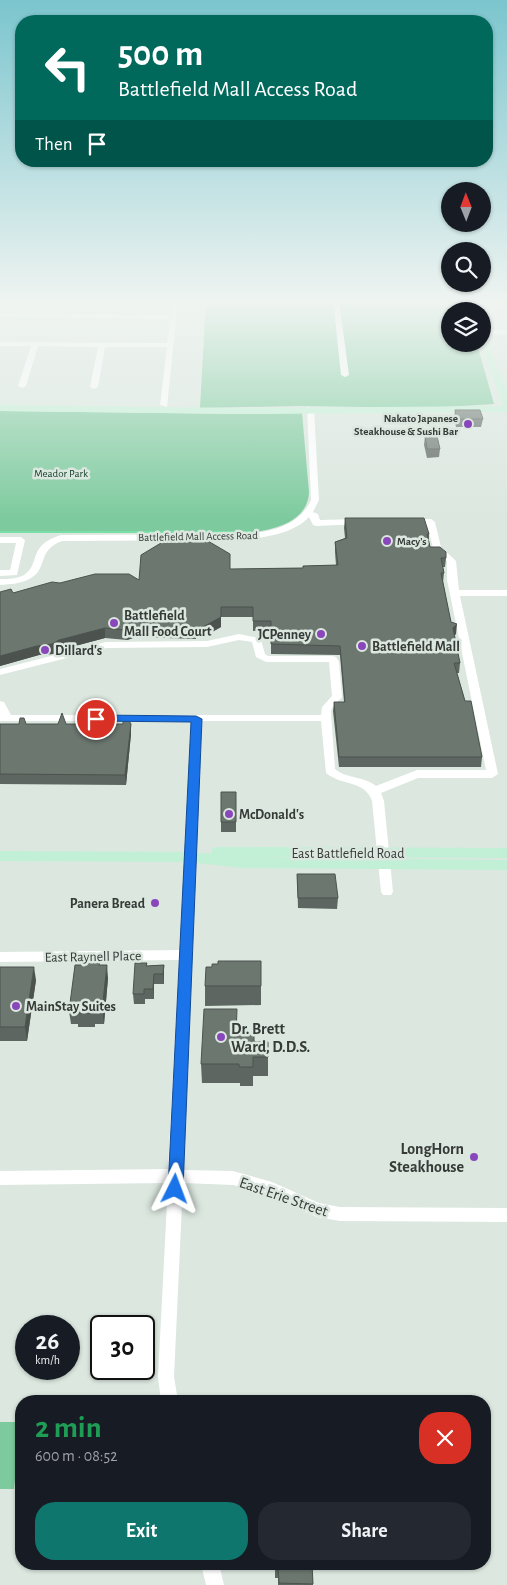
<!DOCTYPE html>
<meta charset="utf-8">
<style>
body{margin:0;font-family:"Alegreya Sans",sans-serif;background:#242831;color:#f1f3f6;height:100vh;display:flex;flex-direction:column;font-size:19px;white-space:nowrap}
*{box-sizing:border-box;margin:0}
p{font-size:16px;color:#9ea1a6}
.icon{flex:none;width:28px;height:28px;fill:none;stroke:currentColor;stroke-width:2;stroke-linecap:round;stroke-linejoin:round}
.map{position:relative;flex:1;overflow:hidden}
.side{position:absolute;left:15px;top:1395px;width:476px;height:175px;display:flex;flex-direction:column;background:#171b24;border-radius:20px;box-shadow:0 1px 4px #0004}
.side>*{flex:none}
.top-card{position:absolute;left:15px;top:15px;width:478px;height:152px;border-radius:20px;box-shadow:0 1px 4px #0004;background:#00695c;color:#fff;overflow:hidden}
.needle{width:32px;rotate:359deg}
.buttons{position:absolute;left:441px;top:182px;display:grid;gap:10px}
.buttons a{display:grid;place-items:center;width:50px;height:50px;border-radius:50%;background:#171b24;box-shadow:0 1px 4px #0004;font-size:25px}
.speed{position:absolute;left:15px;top:1315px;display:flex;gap:10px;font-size:25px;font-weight:700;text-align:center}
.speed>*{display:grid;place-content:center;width:65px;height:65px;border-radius:50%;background:#171b24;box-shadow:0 1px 4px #0004;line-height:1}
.speed small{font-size:12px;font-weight:400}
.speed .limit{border:2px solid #111;border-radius:8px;background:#fff;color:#111}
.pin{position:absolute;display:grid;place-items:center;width:42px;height:42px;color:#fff;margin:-21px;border:2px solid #fff;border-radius:50%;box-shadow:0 1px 5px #0007}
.me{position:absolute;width:55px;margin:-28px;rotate:3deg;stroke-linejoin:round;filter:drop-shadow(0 0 4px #0008)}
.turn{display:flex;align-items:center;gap:18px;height:105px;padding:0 20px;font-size:22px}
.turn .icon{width:65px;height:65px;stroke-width:2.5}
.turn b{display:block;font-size:35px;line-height:42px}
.then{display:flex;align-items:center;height:48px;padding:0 20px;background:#0003;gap:10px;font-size:19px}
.round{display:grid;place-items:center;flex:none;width:52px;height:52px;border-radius:20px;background:#242831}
.headline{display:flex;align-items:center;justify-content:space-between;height:85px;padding:0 20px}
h1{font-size:30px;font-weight:600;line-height:38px;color:#1e9e55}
.button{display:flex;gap:10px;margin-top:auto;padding:10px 20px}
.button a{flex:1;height:58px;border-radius:20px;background:#0f766e;color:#fff;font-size:20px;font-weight:600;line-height:58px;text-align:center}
.button a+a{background:#242831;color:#f1f3f6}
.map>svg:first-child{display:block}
.green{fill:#7cca9d}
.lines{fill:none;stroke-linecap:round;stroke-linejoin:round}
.stream{stroke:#79dfa6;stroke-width:2}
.minor{fill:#fff;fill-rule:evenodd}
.major{fill:#c2f0d6;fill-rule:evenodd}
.wall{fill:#5d6660}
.shaded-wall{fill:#4c534e}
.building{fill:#6c7770;stroke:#4c534e}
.route{fill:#1a73e8;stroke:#114b97}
.poi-dot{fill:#8947bb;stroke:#dbe7df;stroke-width:2}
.labels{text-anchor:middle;stroke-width:5;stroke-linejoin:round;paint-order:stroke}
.far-poi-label{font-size:11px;font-weight:bold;fill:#363b38;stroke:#dbe7df;text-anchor:end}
.far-park-label{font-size:11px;fill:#103c26;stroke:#dbe7df}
.far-street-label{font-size:11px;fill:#363b38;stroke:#dbe7df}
.poi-label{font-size:14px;font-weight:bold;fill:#363b38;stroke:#dbe7df;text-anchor:start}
.street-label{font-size:14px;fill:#363b38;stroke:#dbe7df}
.near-poi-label{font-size:16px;font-weight:bold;fill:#363b38;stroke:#dbe7df;text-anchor:start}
.near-street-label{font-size:16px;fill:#363b38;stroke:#dbe7df}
</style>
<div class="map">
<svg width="507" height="1585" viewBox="0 0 507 1585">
<rect width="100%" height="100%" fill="#dbe7df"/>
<path class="green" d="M206,300H462L466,311H450V344H477L494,404L430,408L299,406L200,408Z
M0,411L245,414L302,413L309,492C308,520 278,529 254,532L0,533Z
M0,1422H21L14,1489H0Z"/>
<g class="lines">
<path class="stream" d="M0,532H252"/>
<path class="minor" d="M172,300H178L167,407L160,405L167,347H105L98,387L94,389L90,387L98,347L38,346L26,386L22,388L18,386L31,346H0V342L167,343L170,319L0,317V313L170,315Z
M333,300H339L349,375L345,377L341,375Z
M472,301L507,302V306L470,304V302Z
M482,330H507V334H482Z
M307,407L314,409L319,500L313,512L318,514L320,520L359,519L363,522L362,524L316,526L313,525L309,517C293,534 266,537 244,540L62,541C37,550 48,568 31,578C22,584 10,584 0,585V579C8,579 17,579 24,575C41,564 27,545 61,535L244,534C271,532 299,526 311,500Z
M410,519H431L435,522L441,547L456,561L459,590H507V596H460L498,774L492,778H418L381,793L384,801L393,892L391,895H383L381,892L372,801C365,780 341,786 326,773L321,721H202L183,1170L233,1171L272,1182L319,1203L340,1207L507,1208V1222L340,1221L317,1217L264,1193L233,1185L183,1183L174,1377L178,1401H161L158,1377L168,1183L0,1185V1171L168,1169L179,960L0,962V952L180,950L192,721H0V701L4,702L11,715H321L322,707L332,696L329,662H266L256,657L252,642L239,640L207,647L106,648L0,675V669L106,642L207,641L239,634L259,638L261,640L265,654L268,656H332L336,657L339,662L342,697L332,708L331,712L335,769C347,779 364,776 376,786L417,770H486L447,580V561L433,548L427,525L407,524L406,522Z
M0,537H21L25,540L17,575L0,576V570H10L16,543H0Z
M201,1564H219L224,1585H206Z"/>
<path class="major" d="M466,300H474L478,311H470Z
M482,334L486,336L507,392V412L239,414L0,411V405L239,408L503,406L481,344H482Z
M218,847L507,848V858L235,857L507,860V870L241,868L190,862L0,861V851L190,852L212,854L211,852L213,848Z"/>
</g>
<path class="wall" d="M455,410L483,419L481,427H456L454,418Z
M425,436L440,449L439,457L427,458L424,445Z
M345,518L429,534V541L430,547L446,558L445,567H443L444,573L443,582L451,622L456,634L454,635L460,663L459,673H457L465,701L482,757L481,767H339L333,711L334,702H344L340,655L271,654V630L253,631V617H221V627L203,637H196V639L136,637L127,640L105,638L60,650L53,654L39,655L0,666V592L13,593L60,583L139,580L230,569L303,568V566L336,565L335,552V542L345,538L344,528Z
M0,724H131V734L126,785L0,784Z
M221,792H236V832H221Z
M297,874L338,898L337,909L298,908Z
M147,963V966L164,965V984H154V999H145V1004H134L133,994Z
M100,965L108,978L104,1024H95V1027H78V1024H71L69,1011Z
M0,967L36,980L27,1041H0Z
M205,986H261V1005L205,1006Z
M237,1035L254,1041L256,1042H268V1076H253V1086H240V1083H202L201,1064Z
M275,1564H312L313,1585H278V1578H275Z"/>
<path class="shaded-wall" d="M221,607V627L203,637V627Z
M457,624L456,634L452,638L453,628Z
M105,628V638L60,650L53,654L39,655L0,666V656Z
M135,628L136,637L127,640L126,630Z
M131,724V734L126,785L125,775Z
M107,965L108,978L104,1024L102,1010Z
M164,965V984L163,974Z
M34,967L36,980L27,1041L25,1027Z
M154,974V999L153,989Z"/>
<path class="building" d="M455,410H480L483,419H457Z
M425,436H437L440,449H427Z
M345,518H424L429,534H427L430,547H440L446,552V558H441L444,573H441L451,622L457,624L453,628L460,663H454L465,701H471L482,757H339L334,702H345L340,646L271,644V621H253V607H221V617L203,627L196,628V630L135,628L126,630L105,628L59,640L52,644L37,646L0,656V592L11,589L13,593L52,582L60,583L95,574H129L139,580L141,555L166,540L208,541L230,554V569L303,568V566L338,565L335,542L347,538Z
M62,713L66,724H77L78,720H83L84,724H123V720L128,719L131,724L125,775L0,774V724H19L20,718H24L26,724H58Z
M221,792H236V822H221Z
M297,874H335L338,898H298Z
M83,961L100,962L99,965H107L102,1010L94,1011L93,1013H76L77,1010L69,1011L75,965H82Z
M218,961H261V986H205L206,967H212V964H218Z
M135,963H147L146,966L164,965L163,974H154L153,989H144V994H133Z
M0,967H34L25,1027H0Z
M204,1009H237L236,1035H254V1041L256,1042H268V1057H253V1067H239V1064H201Z
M275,1564H312L313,1584L279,1583L278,1567H275Z"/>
<linearGradient id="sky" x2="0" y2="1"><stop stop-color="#7bc5ce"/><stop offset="0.58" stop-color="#eff4f1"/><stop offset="1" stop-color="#eff4f1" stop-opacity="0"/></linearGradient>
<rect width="507" height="521" fill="url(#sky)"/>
<path class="route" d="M96,715L196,716L202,719L183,1189L180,1194L175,1196L170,1194L168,1189L191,722L93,721L91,719L93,716Z"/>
<g class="poi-dot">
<circle cx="468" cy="424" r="5"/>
<circle cx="387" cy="541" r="5"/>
<circle cx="114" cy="623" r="5"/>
<circle cx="321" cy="634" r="5"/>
<circle cx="362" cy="646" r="5"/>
<circle cx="45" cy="650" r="5"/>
<circle cx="229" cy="814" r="5"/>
<circle cx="155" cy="903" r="5"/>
<circle cx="16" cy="1006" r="5"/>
<circle cx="221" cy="1037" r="5"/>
<circle cx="474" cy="1157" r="5"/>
</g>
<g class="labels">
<g class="far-poi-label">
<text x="458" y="422">Nakato Japanese<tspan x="458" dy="13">Steakhouse &amp; Sushi Bar</tspan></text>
<text x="397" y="545" text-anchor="start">Macy's</text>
</g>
<g class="far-park-label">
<text x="61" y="477">Meador Park</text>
</g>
<g class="far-street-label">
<text transform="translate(198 536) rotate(-1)" y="4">Battlefield Mall Access Road</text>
</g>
<g class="poi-label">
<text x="124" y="620">Battlefield<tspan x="124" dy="16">Mall Food Court</tspan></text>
<text x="311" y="639" text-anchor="end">JCPenney</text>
<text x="372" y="651">Battlefield Mall</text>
<text x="55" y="655">Dillard's</text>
<text x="239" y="819">McDonald's</text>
<text x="145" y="908" text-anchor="end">Panera Bread</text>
<text x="26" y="1011">MainStay Suites</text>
</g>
<g class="street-label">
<text x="348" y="858">East Battlefield Road</text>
<text transform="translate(93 956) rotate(-1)" y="5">East Raynell Place</text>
</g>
<g class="near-poi-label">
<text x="231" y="1034">Dr. Brett<tspan x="231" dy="18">Ward, D.D.S.</tspan></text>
<text x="464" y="1154" text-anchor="end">LongHorn<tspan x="464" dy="18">Steakhouse</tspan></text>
</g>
<g class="near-street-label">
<text transform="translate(284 1196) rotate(19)" y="6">East Erie Street</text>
</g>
</g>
</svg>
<div class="buttons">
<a><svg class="needle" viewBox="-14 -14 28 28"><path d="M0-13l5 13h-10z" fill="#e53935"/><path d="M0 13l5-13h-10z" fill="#9ea1a6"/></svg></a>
<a><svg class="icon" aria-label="search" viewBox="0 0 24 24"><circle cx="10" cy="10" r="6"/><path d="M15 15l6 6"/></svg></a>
<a><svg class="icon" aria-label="layers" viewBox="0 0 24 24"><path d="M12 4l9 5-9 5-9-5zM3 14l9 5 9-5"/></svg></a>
</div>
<div class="speed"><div>26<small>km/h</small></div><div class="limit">30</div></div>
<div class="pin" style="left:96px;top:719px;background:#d93025"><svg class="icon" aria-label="arrive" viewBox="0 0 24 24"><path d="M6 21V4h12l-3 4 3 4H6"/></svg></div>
<svg class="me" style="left:175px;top:1189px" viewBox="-20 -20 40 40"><path d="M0-17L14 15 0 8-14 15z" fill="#1a73e8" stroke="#fff" stroke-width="4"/></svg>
<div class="top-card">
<div class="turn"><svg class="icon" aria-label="left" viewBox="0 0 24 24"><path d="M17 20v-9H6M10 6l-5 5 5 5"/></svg><div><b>500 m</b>Battlefield Mall Access Road</div></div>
<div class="then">Then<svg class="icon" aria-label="arrive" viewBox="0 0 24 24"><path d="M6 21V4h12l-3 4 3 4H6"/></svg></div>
</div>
<section class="side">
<div class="headline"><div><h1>2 min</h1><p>600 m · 08:52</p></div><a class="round" style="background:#d93025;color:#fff"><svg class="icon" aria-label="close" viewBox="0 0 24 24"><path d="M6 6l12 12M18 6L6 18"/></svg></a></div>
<div class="button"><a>Exit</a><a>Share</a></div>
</section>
</div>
